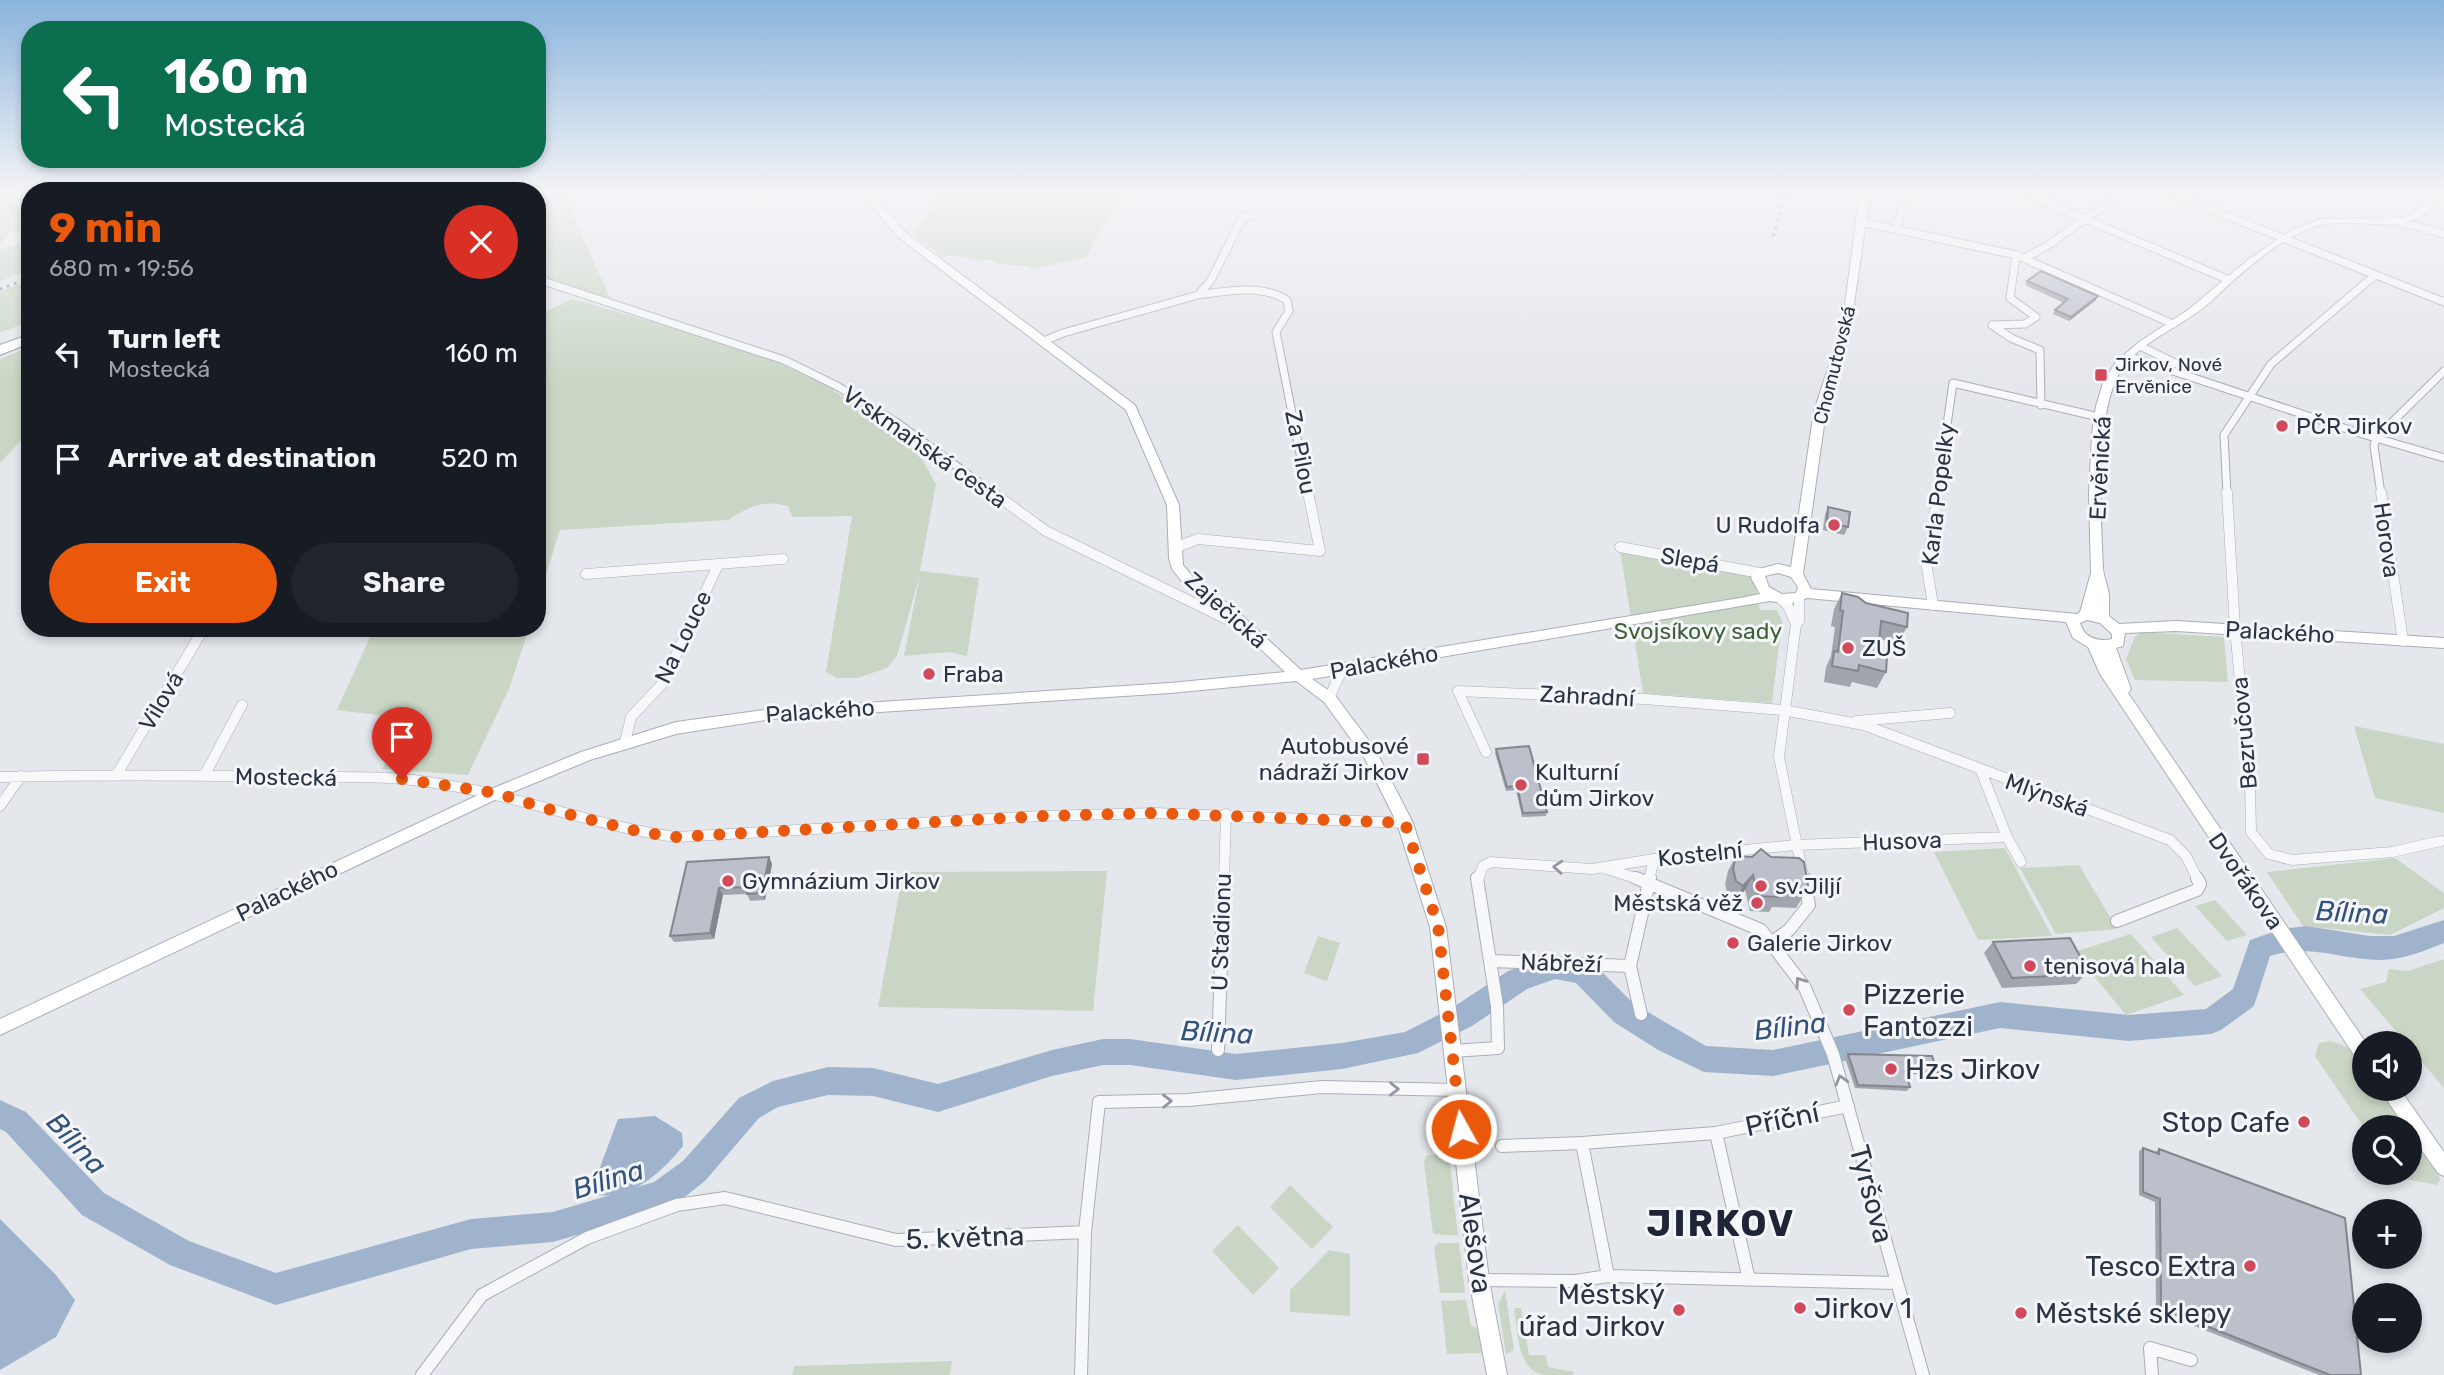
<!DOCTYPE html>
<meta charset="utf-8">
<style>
body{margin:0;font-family:Rubik,sans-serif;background:#20242c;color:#f1f3f6;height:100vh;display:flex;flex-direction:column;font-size:26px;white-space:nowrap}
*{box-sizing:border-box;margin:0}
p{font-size:23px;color:#9ea1a6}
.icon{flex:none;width:38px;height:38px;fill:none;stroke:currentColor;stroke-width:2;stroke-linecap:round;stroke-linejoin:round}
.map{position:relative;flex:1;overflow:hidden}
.details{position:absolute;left:21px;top:182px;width:525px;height:455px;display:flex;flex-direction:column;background:#171b24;border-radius:28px;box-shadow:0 4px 10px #0003}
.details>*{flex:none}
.hud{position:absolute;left:21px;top:21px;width:525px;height:147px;border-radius:28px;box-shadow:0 4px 10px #0003;background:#0b6e4f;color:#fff;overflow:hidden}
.tools{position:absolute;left:2352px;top:1031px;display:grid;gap:14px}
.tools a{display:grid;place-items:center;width:70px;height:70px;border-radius:50%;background:#171b24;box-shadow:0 4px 10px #0003;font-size:35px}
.pin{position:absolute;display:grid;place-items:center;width:60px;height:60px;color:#fff;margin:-72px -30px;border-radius:50% 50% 50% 0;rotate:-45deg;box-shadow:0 0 7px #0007}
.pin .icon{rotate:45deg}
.me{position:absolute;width:77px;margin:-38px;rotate:353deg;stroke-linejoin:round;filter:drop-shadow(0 0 5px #0008)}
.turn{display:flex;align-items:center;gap:24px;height:147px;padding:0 28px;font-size:32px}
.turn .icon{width:91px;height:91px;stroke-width:2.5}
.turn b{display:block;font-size:49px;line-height:60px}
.round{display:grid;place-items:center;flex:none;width:74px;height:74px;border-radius:37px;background:#20242c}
.head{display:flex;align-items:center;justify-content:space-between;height:119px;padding:0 28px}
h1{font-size:42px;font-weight:700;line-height:52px;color:#ea580c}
.primary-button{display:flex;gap:14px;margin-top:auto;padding:14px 28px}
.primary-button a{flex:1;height:80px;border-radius:42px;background:#ea580c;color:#fff;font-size:28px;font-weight:700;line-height:80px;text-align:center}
.primary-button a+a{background:#20242c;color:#f1f3f6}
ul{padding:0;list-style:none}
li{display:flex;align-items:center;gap:21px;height:105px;padding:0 28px}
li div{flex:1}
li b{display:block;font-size:26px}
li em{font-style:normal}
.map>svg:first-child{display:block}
.green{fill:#c9d6c5}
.water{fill:#9fb4cc}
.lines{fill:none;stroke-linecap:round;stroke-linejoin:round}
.river{fill:#9fb4cc;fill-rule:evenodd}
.street-far2-casing{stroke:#a9aeb7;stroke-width:9}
.street-far1-casing{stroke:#a9aeb7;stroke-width:11}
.street-casing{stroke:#a9aeb7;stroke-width:14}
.secondary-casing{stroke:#a9aeb7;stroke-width:2}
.highway-casing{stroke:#8b94a3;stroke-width:2}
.street-far2{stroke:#f7f8fa;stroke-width:7}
.street-far1{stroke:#f7f8fa;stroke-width:10}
.street{stroke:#f7f8fa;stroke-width:12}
.secondary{fill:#fff;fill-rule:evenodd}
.highway{fill:#fff;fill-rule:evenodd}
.rail{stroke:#7d8696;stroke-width:2.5;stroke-dasharray:2.5 5;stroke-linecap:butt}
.wall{fill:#a1a5ae}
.shaded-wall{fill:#83868d}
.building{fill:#bbc0ca;stroke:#83868d;stroke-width:2}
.oneway{stroke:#9196a0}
.route{stroke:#ea580c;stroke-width:12;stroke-dasharray:0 21.6}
.poi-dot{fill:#d1495b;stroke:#f4f6f9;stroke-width:2.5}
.labels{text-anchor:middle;stroke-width:6;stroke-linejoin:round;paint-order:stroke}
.far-poi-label{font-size:19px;fill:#2b3445;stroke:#f4f6f9;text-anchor:start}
.far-street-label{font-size:19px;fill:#2b3445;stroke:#f4f6f9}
.poi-label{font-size:23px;fill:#2b3445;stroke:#f4f6f9;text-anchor:start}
.street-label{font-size:23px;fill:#2b3445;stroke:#f4f6f9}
.park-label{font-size:23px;fill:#3f6138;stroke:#f4f6f9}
.near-water-label{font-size:28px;font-style:italic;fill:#34527a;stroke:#f4f6f9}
.near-poi-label{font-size:28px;fill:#2b3445;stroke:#f4f6f9;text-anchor:start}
.near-street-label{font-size:28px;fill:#2b3445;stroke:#f4f6f9}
.near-district-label{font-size:37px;font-weight:bold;letter-spacing:2px;fill:#1d2536;stroke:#f4f6f9}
</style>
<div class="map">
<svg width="2444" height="1375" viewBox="0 0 2444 1375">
<rect width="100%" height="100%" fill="#e4e7ec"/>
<path class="green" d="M0,193H30V231H11L0,245Z
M537,193H563L612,303L537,276Z
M944,193V192L1122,193L1086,257L1030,270L1031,267L995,263L991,259L982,261L947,255L944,258L913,235Z
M30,241V270L0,281V250Z
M30,281V321L0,333V291Z
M572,299C661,324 751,348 835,387L834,391L915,447L936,484L920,571L979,578L967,656L949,652L904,656L920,574L897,656L887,668L857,678H837L826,672L852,516L793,517L788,506C762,499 749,507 728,520L560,530L537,603V316Z
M30,347V431L0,463V359Z
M1620,550L1753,574L1760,610H1777L1782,621L1772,703L1643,693Z
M374,628H529L509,689L468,775L382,769L412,719L337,710Z
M2141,632L2224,637L2228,682L2135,680L2126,659L2135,637Z
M2354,726L2444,744V813L2375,798Z
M2005,848L2052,936L1978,940L1934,852Z
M2395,858L2444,893V908L2390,935L2303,926L2267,872Z
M2079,865L2117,929L2056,934L2020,868Z
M1107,871L1093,1011L878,1007L903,872Z
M2215,900L2247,935L2227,941L2195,906Z
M2177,928L2222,976L2195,986L2151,937Z
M2131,934L2184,995L2126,1015L2074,952Z
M1318,936L1340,943L1327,981L1304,973Z
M2444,959V1088L2410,1048V1043H2406L2360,989L2386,982L2389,969L2408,971Z
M2330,1041C2359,1049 2364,1060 2364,1088L2379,1089L2406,1127L2364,1128L2315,1056L2319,1043Z
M2410,1133L2439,1176L2440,1180L2437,1185L2406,1179L2396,1173L2410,1172Z
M1449,1154L1458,1236L1433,1234L1424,1162L1427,1155Z
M1290,1185L1333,1227L1312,1249L1270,1207Z
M1238,1225L1279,1268L1253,1295L1212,1251Z
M1438,1243H1459L1465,1293H1440L1434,1247Z
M1329,1250L1350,1254V1316L1290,1312V1290Z
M1505,1290L1514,1350L1506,1354L1498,1305Z
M1466,1300L1471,1326L1477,1328L1482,1353L1447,1354L1441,1301Z
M1514,1308H1521L1529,1355H1546L1548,1367L1574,1372L1573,1375C1564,1375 1554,1375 1545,1375C1516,1371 1518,1330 1514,1308Z
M952,1361L950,1375H792L794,1366Z"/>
<path class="water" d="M655,1116L682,1133L683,1146C661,1173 633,1199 596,1195L593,1186L618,1119Z
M0,1219L56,1275L75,1300L56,1337L0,1370Z"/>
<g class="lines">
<path class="river" d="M2444,920V943C2424,951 2402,960 2380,960C2339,960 2312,943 2270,956L2254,1006L2221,1030L2211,1034L2129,1041L2000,1028L1773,1076L1704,1072L1658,1050L1614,1022L1576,983L1555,979L1527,989L1472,1026L1418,1053L1342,1069L1236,1080L1130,1065H1103L1052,1076L938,1112L873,1096L828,1095L778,1107L759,1118L705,1181L673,1206L662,1210L553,1242L471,1249L276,1305L170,1265L82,1215L6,1132L0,1129V1100L26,1112L104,1193L189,1241L276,1273L471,1219L553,1212L654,1182L683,1161L739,1098L773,1081L828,1067L873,1068L938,1084L1052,1050L1103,1039H1130L1236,1054L1342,1043L1405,1032L1452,1008L1508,971L1555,955L1594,964L1634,1004L1706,1046L1773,1050L2000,1002L2129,1015L2206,1009L2233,989L2250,940L2282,929L2306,926L2370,936H2394Z"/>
<g class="street-far2-casing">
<path id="street-far2" d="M2021,192L2229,280
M2167,192L2444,302
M1861,222L2016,255L2173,324
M2400,222L2444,234
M1896,230L1907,192
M2024,258L2047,246L2115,198
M546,282L784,360L837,386L896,422L995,494
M1198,295C1226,291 1262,284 1287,300L1289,311L1276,332L1308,494
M1992,325L2025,324L2036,317L2010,298L2016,255
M1992,325L2011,338L2040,350L2041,405
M1044,341L1063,333L1198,295L1211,280L1243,217L1252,215
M2140,346L2183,367
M2128,356L2359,433L2444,458
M1937,494L1953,383L2099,417
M2227,494L2224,435L2271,364L2375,275
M2381,494L2374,446L2376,438L2444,371"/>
</g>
<g class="street-far1-casing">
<path id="street-far1" d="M992,492L1046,531L1243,627
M2227,492L2235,629L2250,784L2251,832L2269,854L2292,860L2392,852L2441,841
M2381,492L2403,641
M1620,547L1760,573
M1174,548L1198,539L1320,551L1308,492
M586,574L783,559
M1799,597V621L1796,624L1779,757L1804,880
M1781,599L1788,606L1796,624
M1933,605L1927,568L1938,492
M1329,698L1343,668
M1856,721L1950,713
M625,742L631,717L663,683L718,565
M1486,752L1458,691L1644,699L1783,710L1864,725L2170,840L2186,856L2198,880
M1981,771L2007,837L2021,862
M117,774L204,628
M204,776L242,705
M0,777C92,775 183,775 275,777C317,778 360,775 402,779C496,787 583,824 676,837L1041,816L1155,813L1405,823
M0,806L21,776
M1607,869L1642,880
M1224,880L1226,814
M1478,880L1483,866L1491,862L1592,869L1654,859L1796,845L2007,837
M1649,880L1654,859"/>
</g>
<g class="street-casing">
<path id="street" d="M1636,878L1761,930L1805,988L1833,1054L1923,1375
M2117,921L2197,890L2200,884L2197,878
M1771,943L1789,930L1809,905L1804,878
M1491,961L1630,966L1641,1014
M1630,966L1650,878
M1218,1050L1224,878
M1452,1051L1498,1048L1497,1006L1477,878
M1716,1133L1749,1280
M1502,1146L1582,1143
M1608,1276L1582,1143L1716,1133L1848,1106
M1479,1280L1575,1281L1608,1276L1896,1283
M422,1375L482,1295L587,1238L677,1205L725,1198L896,1240L1085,1232
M1081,1375L1085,1232L1099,1102L1188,1100L1322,1087L1457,1090
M2152,1375L2150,1348L2191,1360"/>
</g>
<g class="secondary-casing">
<path id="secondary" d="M860,192H870L906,233L1135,405L1179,505L1183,565L1193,577L1236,610L1301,670L1740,598L1760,594L1751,578L1755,570L1778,564L1791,567L1814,411L1840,332L1845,305L1860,192H1870L1850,332L1826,411L1803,574L1811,589L2077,614L2080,612L2091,573L2089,495L2092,434L2096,406L2103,383L2115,363L2139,342L2188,310L2249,259L2292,230L2322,219L2401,218C2417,213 2427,205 2437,192H2444V197C2404,243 2370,215 2321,225C2283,233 2237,277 2209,303C2183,326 2145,339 2124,366C2093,406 2101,519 2103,569C2104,578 2108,586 2109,595C2109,602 2109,609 2109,616L2119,624L2176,621L2444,638V648L2176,631L2125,633L2123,646L2116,648L2131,689L2128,693L2366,1043L2364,1063L2358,1061L2100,674L2088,647L2073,638L2066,622L1807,598L1789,604L1770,601L1312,679L1334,694L1375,749L1413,823L1446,927L1489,1280L1507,1375H1487L1469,1280L1430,927L1397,823L1364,757L1324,702L1296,681L1170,693L772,719L676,734L590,760L501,797L0,1035V1019L491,789L581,752L676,722L772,709L1170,683L1285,672L1226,616L1183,583L1172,569L1169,558L1167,505L1126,410L898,237ZM1778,573L1791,577L1798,587L1796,593L1782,594L1769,587L1765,576ZM2087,620L2100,623L2112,634V639C2098,642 2084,638 2080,623Z
M2379,1088H2399L2444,1152V1176L2438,1173L2410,1134V1127H2405Z"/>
</g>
<g class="highway-casing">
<path id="highway" d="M30,334V343L0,355V345Z"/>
</g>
<use href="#street-far2" class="street-far2"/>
<use href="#street-far1" class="street-far1"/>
<use href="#street" class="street"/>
<use href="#secondary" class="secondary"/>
<use href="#highway" class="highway"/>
<path class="rail" d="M1773,236L1787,192
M0,289L30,278"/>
</g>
<path class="wall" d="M2027,281L2096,300L2069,321L2053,314L2055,310L2064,303L2025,285Z
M1828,507L1848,527L1844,535L1823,530L1825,515Z
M1842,593L1866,603L1907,627L1898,644L1879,639L1878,655L1886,672L1877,688L1852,682L1850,687L1824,682L1826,667L1831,656L1835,627L1831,626L1834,609Z
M1496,749L1547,812L1546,816L1522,817L1516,790L1506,791L1495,753Z
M1736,856L1771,857L1805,893L1796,908L1772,907L1769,912L1750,911L1745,890L1735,901L1728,896L1725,884L1728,871Z
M769,857L772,864L765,900L750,901L747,894L723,895L714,939L674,942L670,936L687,862Z
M1993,942L2085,972L2086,974L2076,984L2002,988L1984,953Z
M1848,1054L1938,1072L1935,1075L1906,1074L1910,1087L1907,1091L1855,1088L1845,1058Z
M2143,1148L2155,1152L2159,1149L2361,1375H2319L2156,1311L2155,1202L2139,1195V1151Z"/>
<path class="shaded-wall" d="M2098,296L2096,300L2069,321L2071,317Z
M769,857L772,864L765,900L762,893Z
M1753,875L1745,890L1735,901L1743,886Z
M719,888L723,895L714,939L710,933Z"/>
<path class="building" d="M2041,271L2098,296L2071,317L2055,310L2068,299L2027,281Z
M1828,507L1850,512L1848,527L1827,522Z
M1842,593L1858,597L1866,603L1908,613L1907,627L1881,621L1878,655L1887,657L1886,672L1859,665L1858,671L1832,666L1834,651L1838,652L1843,611L1840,610Z
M1529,746L1547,812L1523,813L1517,786L1507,787L1496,749Z
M1761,849L1771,857L1799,858L1804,862L1808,885L1805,893L1776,892L1778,897L1758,896L1753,875L1743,886L1736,881L1733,869L1736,856L1752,857Z
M769,857L762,893L747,894L749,887L719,888L710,933L670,936L687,862Z
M2070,938L2087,969L2084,970L2086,974L2012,978L1993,942Z
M1848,1054L1932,1056L1938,1072L1905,1071L1910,1087L1858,1085Z
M2143,1148L2159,1154V1149L2345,1218L2361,1375H2330L2161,1308L2160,1199L2143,1192Z"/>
<defs><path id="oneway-chevron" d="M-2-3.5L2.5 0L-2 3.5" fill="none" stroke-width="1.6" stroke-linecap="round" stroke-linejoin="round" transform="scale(1.75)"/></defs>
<g class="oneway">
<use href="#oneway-chevron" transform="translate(1558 867) rotate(-176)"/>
<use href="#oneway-chevron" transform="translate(1800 982) rotate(-125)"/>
<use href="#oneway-chevron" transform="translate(1841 1080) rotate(-106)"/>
<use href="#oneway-chevron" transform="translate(1394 1089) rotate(1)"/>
<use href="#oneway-chevron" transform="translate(1167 1101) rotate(-2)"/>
</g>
<linearGradient id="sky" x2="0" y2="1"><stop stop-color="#8bb4dd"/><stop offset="0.5" stop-color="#f3f4f6"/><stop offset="1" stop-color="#f3f4f6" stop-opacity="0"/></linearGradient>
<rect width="2444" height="385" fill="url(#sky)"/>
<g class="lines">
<path class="route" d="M402,779L496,793L551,810L641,832L676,837L1041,816L1155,813L1405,823L1438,926L1461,1129"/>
</g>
<g class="poi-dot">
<rect x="2094" y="368" width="14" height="14" rx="3.5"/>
<circle cx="2282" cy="426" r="7"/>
<circle cx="1834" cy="525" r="7"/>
<circle cx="1848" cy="648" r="7"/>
<circle cx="929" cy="674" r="7"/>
<rect x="1416" y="752" width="14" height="14" rx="3.5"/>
<circle cx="1521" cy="785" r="7"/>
<circle cx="728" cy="881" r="7"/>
<circle cx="1761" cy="886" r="7"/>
<circle cx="1757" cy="903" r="7"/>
<circle cx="1733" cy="943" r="7"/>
<circle cx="2030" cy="966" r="7"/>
<circle cx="1849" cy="1010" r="7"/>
<circle cx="1891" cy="1069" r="7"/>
<circle cx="2304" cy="1122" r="7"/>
<circle cx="2250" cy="1266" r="7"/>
<circle cx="1800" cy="1308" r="7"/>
<circle cx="1679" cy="1310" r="7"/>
<circle cx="2021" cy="1313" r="7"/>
</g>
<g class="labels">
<g class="far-poi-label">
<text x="2115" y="371">Jirkov, Nové<tspan x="2115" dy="22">Ervěnice</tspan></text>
</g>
<g class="far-street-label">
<text transform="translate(1834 365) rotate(-76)" y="7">Chomutovská</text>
</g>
<g class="poi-label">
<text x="2296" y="434">PČR Jirkov</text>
<text x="1820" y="533" text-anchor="end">U Rudolfa</text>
<text x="1862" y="656">ZUŠ</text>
<text x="943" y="682">Fraba</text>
<text x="1409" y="754" text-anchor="end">Autobusové<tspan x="1409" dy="26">nádraží Jirkov</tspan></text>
<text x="1535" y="780">Kulturní<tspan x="1535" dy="26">dům Jirkov</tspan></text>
<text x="742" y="889">Gymnázium Jirkov</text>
<text x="1775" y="894">sv.Jiljí</text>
<text x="1743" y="911" text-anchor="end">Městská věž</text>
<text x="1747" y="951">Galerie Jirkov</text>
<text x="2044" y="974">tenisová hala</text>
</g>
<g class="street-label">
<text transform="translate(925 447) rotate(35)" y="8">Vrskmaňská cesta</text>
<text transform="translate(1301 452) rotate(79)" y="8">Za Pilou</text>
<text transform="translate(2100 468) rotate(-87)" y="8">Ervěnická</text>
<text transform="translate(1938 494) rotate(-83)" y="8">Karla Popelky</text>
<text transform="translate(2387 540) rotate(82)" y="8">Horova</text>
<text transform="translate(1690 560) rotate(10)" y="8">Slepá</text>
<text transform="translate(1226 610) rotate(42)" y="8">Zaječická</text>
<text transform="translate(2280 632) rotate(3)" y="8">Palackého</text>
<text transform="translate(683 637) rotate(-64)" y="8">Na Louce</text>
<text transform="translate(1384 662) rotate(-10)" y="8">Palackého</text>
<text transform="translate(1587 696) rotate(3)" y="8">Zahradní</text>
<text transform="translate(161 701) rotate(-59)" y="8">Vilová</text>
<text transform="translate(820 711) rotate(-4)" y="8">Palackého</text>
<text transform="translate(2244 733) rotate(-95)" y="8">Bezručova</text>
<text transform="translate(286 777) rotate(1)" y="8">Mostecká</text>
<text transform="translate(2047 795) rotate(20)" y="8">Mlýnská</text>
<text transform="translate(1902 841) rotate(-2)" y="8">Husova</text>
<text transform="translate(1700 854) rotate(-6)" y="8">Kostelní</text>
<text transform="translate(2246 881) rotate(55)" y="8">Dvořákova</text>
<text transform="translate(287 891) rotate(-26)" y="8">Palackého</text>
<text transform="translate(1221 932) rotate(-88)" y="8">U Stadionu</text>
<text transform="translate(1561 963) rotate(2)" y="8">Nábřeží</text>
</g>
<g class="park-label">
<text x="1698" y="639">Svojsíkovy sady</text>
</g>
<g class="near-water-label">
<text transform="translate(2352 912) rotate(3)" y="10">Bílina</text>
<text transform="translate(1790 1026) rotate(-7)" y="10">Bílina</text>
<text transform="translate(1217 1032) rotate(3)" y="10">Bílina</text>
<text transform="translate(77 1143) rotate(47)" y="10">Bílina</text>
<text transform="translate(608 1179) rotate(-17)" y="10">Bílina</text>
</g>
<g class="near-poi-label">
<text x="1863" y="1004">Pizzerie<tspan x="1863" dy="32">Fantozzi</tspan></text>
<text x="1905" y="1079">Hzs Jirkov</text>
<text x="2290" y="1132" text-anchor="end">Stop Cafe</text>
<text x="2236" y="1276" text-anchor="end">Tesco Extra</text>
<text x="1665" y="1304" text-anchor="end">Městský<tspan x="1665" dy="32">úřad Jirkov</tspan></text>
<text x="1814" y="1318">Jirkov 1</text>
<text x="2035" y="1323">Městské sklepy</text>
</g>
<g class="near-street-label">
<text transform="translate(1782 1119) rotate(-12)" y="10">Příční</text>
<text transform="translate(1872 1194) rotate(75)" y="10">Tyršova</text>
<text transform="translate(965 1237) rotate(-2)" y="10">5. května</text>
<text transform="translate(1476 1243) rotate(82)" y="10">Alešova</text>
</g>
<g class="near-district-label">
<text x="1721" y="1236">JIRKOV</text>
</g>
</g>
</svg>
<div class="tools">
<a><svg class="icon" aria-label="sound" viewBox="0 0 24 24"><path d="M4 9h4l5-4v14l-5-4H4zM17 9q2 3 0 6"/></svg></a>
<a><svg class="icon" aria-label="search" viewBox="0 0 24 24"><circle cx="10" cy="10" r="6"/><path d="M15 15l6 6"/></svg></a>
<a>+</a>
<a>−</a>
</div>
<div class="pin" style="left:402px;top:779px;background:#d93025"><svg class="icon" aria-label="arrive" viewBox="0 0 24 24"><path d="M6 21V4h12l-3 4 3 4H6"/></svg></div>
<svg class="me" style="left:1461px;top:1129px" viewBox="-20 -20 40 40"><circle r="17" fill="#ea580c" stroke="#fff" stroke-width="3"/><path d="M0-11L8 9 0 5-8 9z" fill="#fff"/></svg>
<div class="hud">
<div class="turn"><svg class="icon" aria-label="left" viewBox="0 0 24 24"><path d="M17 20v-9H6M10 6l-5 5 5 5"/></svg><div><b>160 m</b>Mostecká</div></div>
</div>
<section class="details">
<div class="head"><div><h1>9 min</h1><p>680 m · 19:56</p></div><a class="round" style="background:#d93025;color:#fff"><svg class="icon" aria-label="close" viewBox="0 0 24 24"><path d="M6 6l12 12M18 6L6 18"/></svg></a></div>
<ul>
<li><svg class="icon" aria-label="left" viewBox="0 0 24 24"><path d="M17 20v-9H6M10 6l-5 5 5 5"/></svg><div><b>Turn left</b><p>Mostecká</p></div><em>160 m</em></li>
<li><svg class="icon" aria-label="arrive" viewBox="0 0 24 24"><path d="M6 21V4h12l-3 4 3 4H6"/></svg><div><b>Arrive at destination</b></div><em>520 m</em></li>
</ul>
<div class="primary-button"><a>Exit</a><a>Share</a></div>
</section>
</div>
